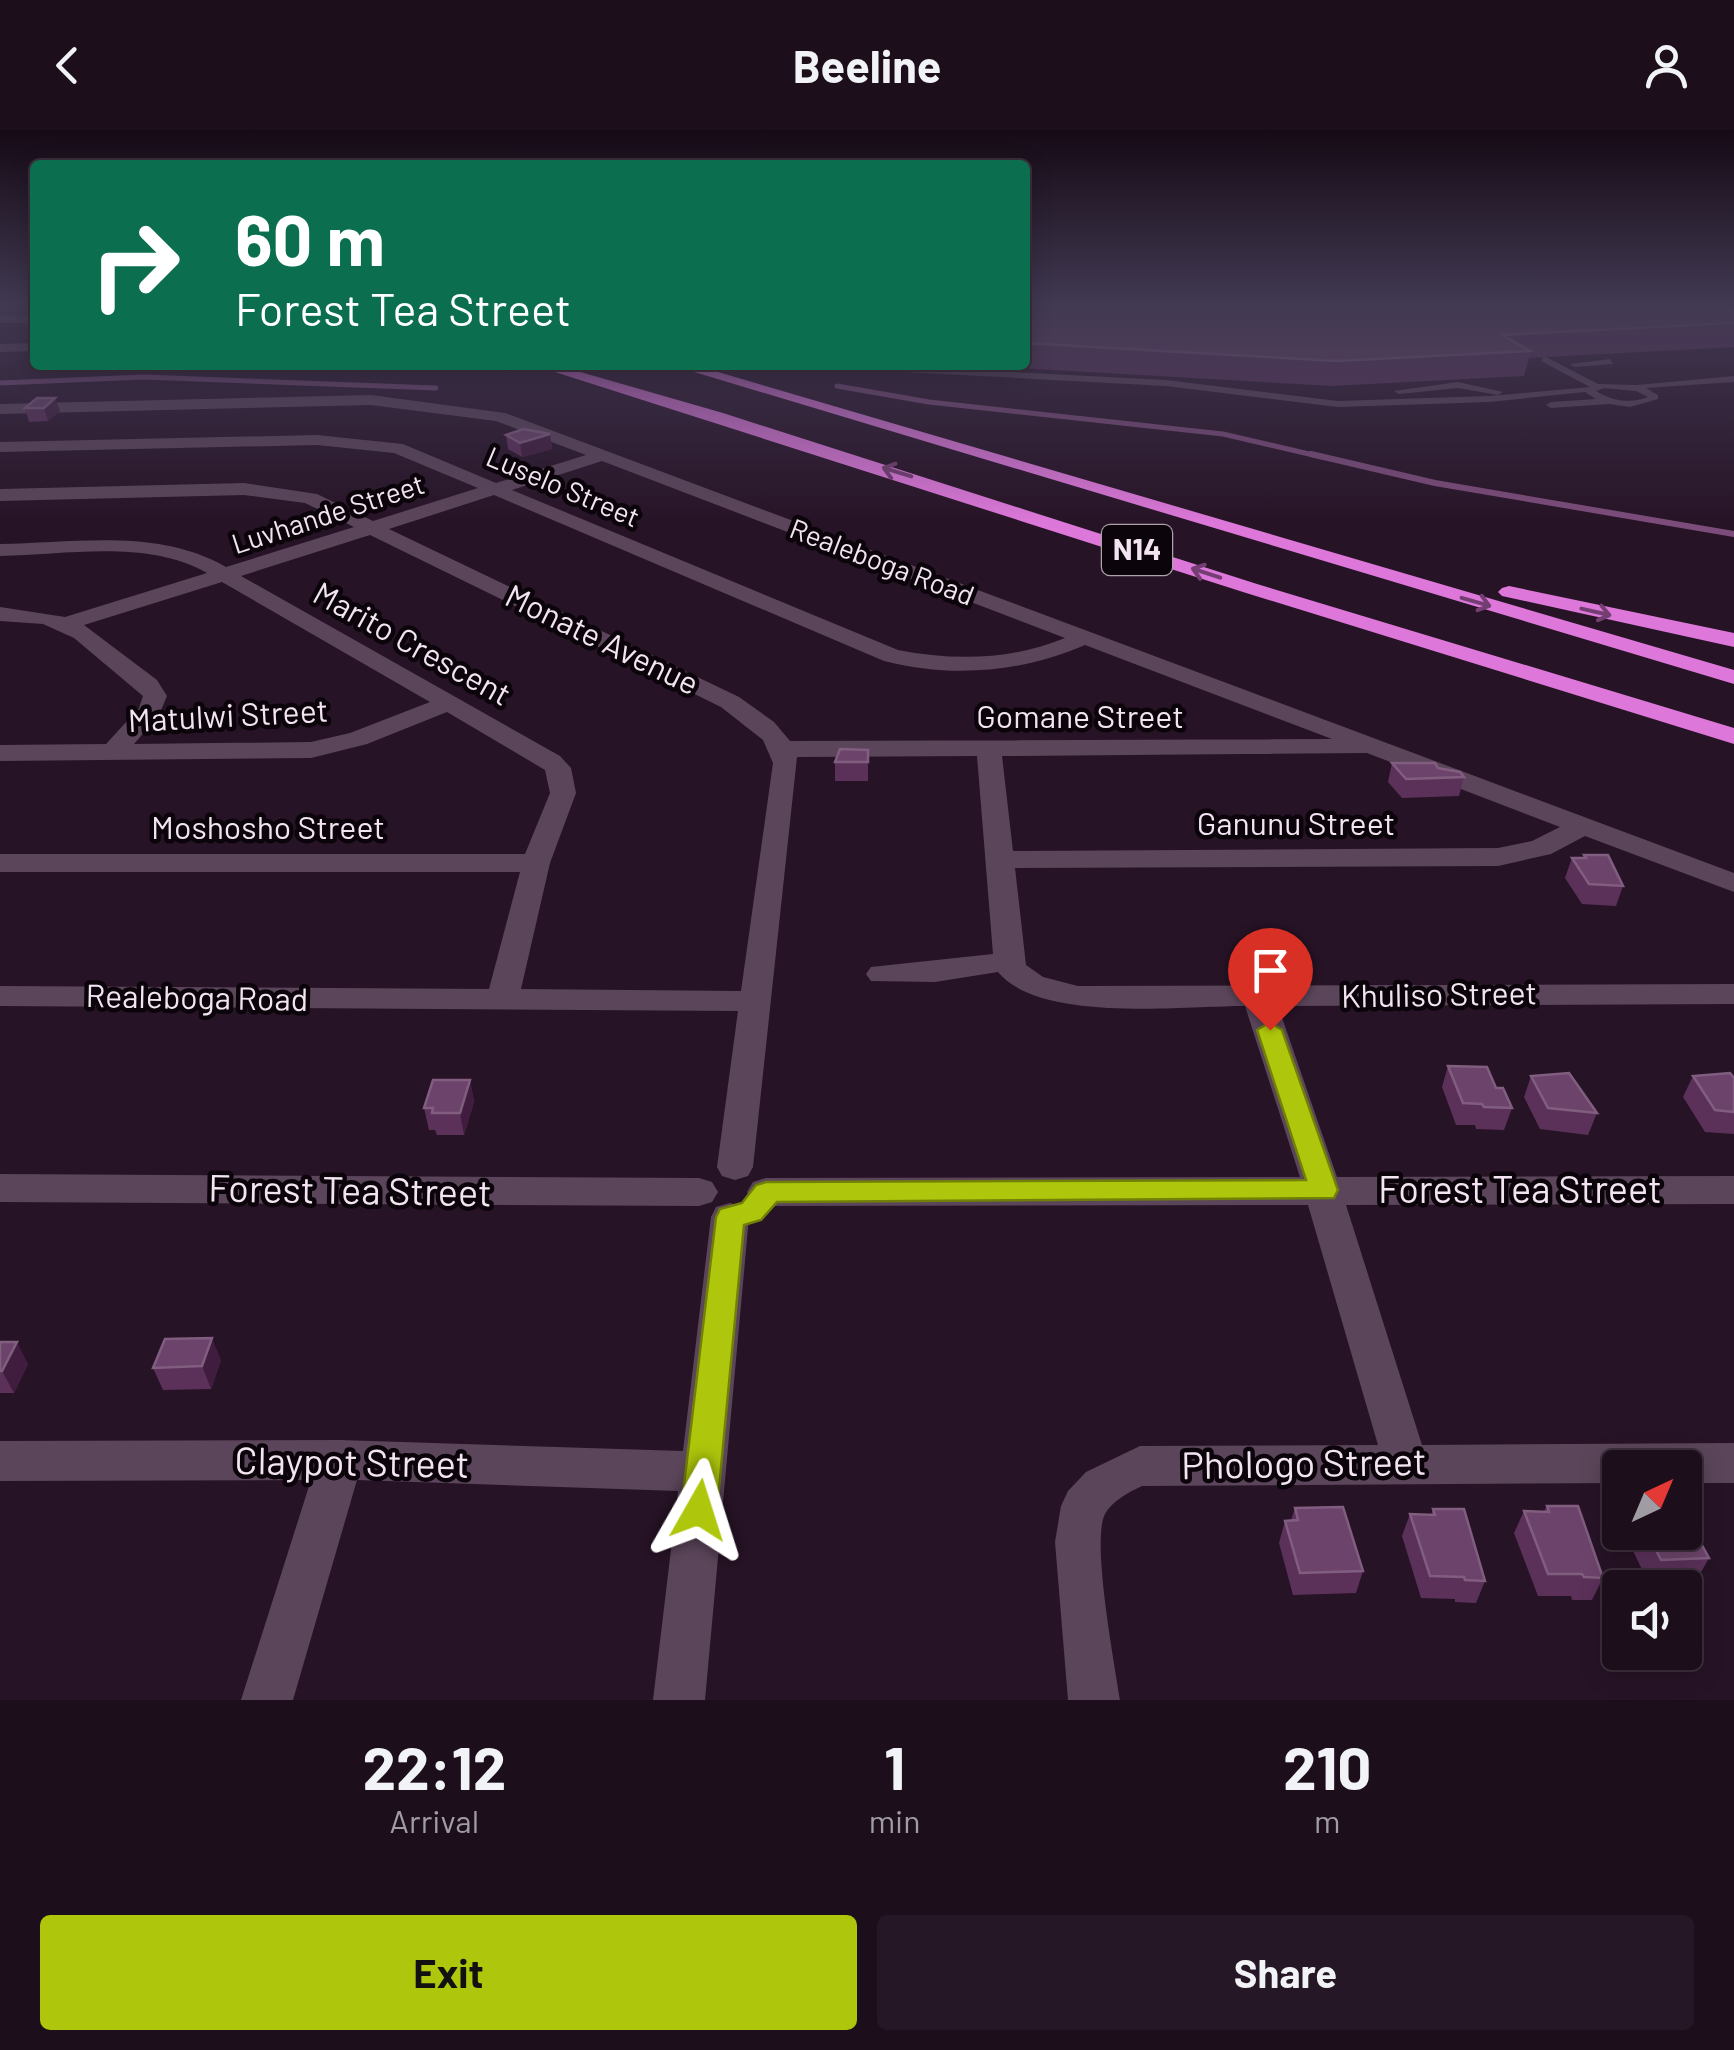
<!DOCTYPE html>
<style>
body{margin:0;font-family:Barlow,sans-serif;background:#251725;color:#f1f3f6;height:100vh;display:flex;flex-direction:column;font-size:38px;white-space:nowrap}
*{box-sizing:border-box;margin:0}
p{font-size:32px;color:#a09ca3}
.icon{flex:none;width:55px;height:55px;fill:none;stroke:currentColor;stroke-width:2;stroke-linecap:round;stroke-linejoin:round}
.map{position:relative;height:1570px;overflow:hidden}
.side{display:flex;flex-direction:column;background:#1d0e1c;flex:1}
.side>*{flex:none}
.top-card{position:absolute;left:30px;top:30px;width:1000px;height:210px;border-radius:10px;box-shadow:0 5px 25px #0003,0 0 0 2px #3b2e3b;background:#0b6e4f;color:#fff;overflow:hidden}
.needle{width:65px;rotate:44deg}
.buttons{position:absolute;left:1602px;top:1320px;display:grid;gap:20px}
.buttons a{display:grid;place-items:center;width:100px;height:100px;border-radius:10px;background:#1d0e1c;box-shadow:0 5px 25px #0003,0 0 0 2px #3b2e3b;font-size:50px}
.pin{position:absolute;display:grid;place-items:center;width:85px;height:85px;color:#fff;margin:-102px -42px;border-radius:50% 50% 50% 0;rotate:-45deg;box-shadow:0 0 10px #0007}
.pin .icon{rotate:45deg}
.me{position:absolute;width:110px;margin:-55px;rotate:6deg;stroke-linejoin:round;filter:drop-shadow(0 0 8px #0008)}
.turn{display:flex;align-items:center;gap:35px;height:210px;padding:0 40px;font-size:45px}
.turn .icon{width:130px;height:130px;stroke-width:2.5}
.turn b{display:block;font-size:70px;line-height:85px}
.eta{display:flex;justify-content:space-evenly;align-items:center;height:170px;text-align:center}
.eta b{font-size:60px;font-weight:700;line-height:70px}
.action{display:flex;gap:20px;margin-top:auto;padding:20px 40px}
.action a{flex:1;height:115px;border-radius:10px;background:#aec60b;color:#111;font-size:40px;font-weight:700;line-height:115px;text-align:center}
.action a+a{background:#251725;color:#f1f3f6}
header{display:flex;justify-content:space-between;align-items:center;height:130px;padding:0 40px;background:#1d0e1c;font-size:45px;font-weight:700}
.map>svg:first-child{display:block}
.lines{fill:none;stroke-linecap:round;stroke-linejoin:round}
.stream-far1{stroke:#7c4c7a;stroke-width:5}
.stream{stroke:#7c4c7a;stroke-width:6}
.service{fill:#5b455a;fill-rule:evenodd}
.minor{fill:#5b455a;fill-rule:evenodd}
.motorway{fill:#dd78da;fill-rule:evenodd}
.wall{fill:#5b315a}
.shaded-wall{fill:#401d3f}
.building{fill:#6c446b;stroke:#815d80;stroke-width:2.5}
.oneway{stroke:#743e72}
.route{fill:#aec60b;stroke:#718107;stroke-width:2.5}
.labels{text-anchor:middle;stroke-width:9;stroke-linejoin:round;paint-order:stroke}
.far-street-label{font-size:28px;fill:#f2e4f1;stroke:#0b040a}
.shield{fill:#0b040a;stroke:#ada1ac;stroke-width:2.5}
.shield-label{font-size:30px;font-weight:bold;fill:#f2e4f1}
.street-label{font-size:32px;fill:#f2e4f1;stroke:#0b040a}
.near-street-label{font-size:38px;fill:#f2e4f1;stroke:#0b040a}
</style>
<header><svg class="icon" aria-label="back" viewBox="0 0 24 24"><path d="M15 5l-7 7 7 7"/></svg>Beeline<svg class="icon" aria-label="person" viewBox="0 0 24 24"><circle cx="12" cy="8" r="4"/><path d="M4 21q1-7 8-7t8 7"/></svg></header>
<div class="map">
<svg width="1734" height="1570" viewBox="0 0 1734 1570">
<rect width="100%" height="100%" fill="#271326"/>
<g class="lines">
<path class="stream-far1" d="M0,253L144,247L436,258
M837,256L929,272L1223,304L1322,327"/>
<path class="stream" d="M1311,324L1435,353L1734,404"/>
<path class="service" d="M1544,226L1598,254L1637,255L1734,246V252L1646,258L1658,265V269L1630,277L1609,274L1551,278L1546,275L1551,272L1596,269L1585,262L1489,272L1338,277L1166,256L830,238L826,235H879L1166,250L1338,271L1489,266L1590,257L1541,231ZM1604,258L1636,261L1648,267C1630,274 1612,271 1596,261Z
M1610,229L1613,234L1574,237L1570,234Z
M1458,252L1503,262L1498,265L1458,258L1399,264L1394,261Z"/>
<path class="minor" d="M0,185H35V193H0Z
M35,213V221L0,222V214Z
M371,265L505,283L1734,743V762L1585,706L1551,724L1498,736L1015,738L1026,835L1043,847L1078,856L1734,854V874L1278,876L1337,1047L1734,1046V1074L1346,1075L1422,1315L1734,1313V1353H1685V1338H1620V1353L1142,1356C1129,1362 1112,1371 1105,1384C1091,1411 1115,1535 1120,1570H1068L1055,1412L1061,1376L1068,1361L1086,1342L1140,1316L1378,1315L1308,1075L766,1076L753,1072L747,1062L753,1052L766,1048L1300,1047L1245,876C1183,876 1040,893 998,842L935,852L871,851L866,844L871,837L993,824L977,626L797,627L753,1037L748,1046L735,1050L722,1046L717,1037L738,881L0,876V856L489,859L520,742H0V724H525L550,663L545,640L447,582L367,614L311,628L0,631V615L106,614L139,578L143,566L74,508L43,494L0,491V477L65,487L207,443C147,409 67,425 0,426V414C76,413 158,398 226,437L354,397L305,373L244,365L0,371V359L244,353L317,364L373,391L478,358L394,323L317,315L0,322V312L317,305L403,314L496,353L586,325L496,291L371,275L0,284V274ZM602,331L1065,508C1012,530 954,531 898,520L512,360ZM494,365L884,531C951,548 1021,543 1085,515L1332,609L790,611L774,592L739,567L389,399ZM370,405L721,577L763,610L773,633L741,861L521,859L550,733L576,663L571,638L560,626L241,446ZM222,452L430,572L350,603L311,612L134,614L159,585L167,566L157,550L84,495ZM1367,623L1560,697L1532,711L1498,718L1013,721L1002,626Z
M0,1044L699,1048L712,1052L718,1062L712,1072L699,1076L0,1072Z
M730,1073L744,1077L749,1087L705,1570H653L678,1361L357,1350L293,1570H241L311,1350L0,1351V1311L340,1310L683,1321L711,1087L716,1077Z"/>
<path class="motorway" d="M533,235H556L723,283L1257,454L1734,598V614L1243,462Z
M671,235H694L1734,540V554Z
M1509,456L1734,503V517L1502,466L1498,462L1502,458Z"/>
</g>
<path class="wall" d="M1025,174L1734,176V217L1529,228L1524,246L1332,256L1019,238L1005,235H1025Z
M55,268L60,281L48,291L29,292L25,278Z
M550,304L552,319L522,327L508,319L506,305Z
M868,620V651H835V632Z
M1392,633L1438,638L1464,647L1459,666L1402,668L1388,652Z
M1584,725L1623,756L1616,776L1582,774L1565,748L1572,728H1583Z
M1448,936L1496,958L1512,978L1504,1000L1476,999L1475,995H1456L1442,957Z
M1531,946L1597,983L1588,1005L1540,999L1524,967Z
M1693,946L1734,948V1004L1705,1002L1683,967Z
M470,950L474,972L464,1005H437L435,1000H429L424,978Z
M0,1212L28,1234L14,1263H0Z
M221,1230L211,1259L163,1260L153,1238Z
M1685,1370L1693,1386L1689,1391L1709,1428L1696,1451L1648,1452L1624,1402H1685Z
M1547,1376L1603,1448L1592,1470H1572L1571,1466H1538L1514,1403L1524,1381H1544Z
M1295,1378L1363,1441L1356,1463L1293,1465L1279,1413L1285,1391L1291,1390Z
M1433,1379L1485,1451L1476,1473L1455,1472V1469L1421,1468L1402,1406L1410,1384L1431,1385Z"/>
<path class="shaded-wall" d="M55,268L60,281L48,291L44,278Z
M550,304L552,319L522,327L520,313Z
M470,950L474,972L464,1005L460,983Z
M212,1208L221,1230L211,1259L202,1236Z
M17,1212L28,1234L14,1263L2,1241Z"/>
<path class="building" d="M1025,174H1730L1734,176V193L1502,205L1530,221L1336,231L1025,213Z
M37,268H55L44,278H25Z
M523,299L550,304L520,313L506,305Z
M840,619L868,620V632H835Z
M1392,633H1435L1438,638L1460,642L1464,647L1406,649Z
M1584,725H1608L1623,756L1589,754L1572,728H1586Z
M1448,936L1487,937L1496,958H1503L1512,978L1484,977L1482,974L1463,973Z
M1569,943L1597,983L1548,978L1531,946Z
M1730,943L1734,948V982L1715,980L1693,946Z
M433,950H470L460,983H432L433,978H424Z
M212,1208L202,1236L153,1238L165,1209Z
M0,1212H17L2,1241H0Z
M1685,1370L1693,1386H1686L1709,1428L1661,1430L1647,1402H1685Z
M1547,1376H1578L1603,1448L1584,1447L1582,1444H1548L1524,1381L1549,1382Z
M1343,1377L1363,1441L1300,1443L1285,1391L1298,1390L1295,1378Z
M1433,1379H1464L1485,1451L1465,1450L1464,1447L1430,1446L1410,1384L1435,1385Z"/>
<defs><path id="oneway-shaft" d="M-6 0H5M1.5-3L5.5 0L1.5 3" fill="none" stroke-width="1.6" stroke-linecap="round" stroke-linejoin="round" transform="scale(2.5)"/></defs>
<g class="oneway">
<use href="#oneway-shaft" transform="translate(897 342) rotate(-163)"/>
<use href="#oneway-shaft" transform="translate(1206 443) rotate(-162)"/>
<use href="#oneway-shaft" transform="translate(1476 472) rotate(16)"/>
<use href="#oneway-shaft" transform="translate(1596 482) rotate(13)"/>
</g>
<linearGradient id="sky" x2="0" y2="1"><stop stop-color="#150a15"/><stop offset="0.44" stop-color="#413952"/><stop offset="1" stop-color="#413952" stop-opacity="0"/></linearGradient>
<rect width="1734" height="394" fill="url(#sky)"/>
<path class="route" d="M1270,892L1282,900L1338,1060L1334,1068L777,1072L761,1090L744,1095L717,1380L711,1391L699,1396L687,1391L681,1380L716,1087L720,1079L742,1073L756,1055L766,1052L1306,1050L1257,900Z"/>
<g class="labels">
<g class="far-street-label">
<text transform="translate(563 357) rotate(23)" y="10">Luselo Street</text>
<text transform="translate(328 384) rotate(-18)" y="10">Luvhande Street</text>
<text transform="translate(882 432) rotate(21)" y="10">Realeboga Road</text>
</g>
<rect class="shield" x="1102" y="395" width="70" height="50" rx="8"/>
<g class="shield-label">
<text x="1137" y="430">N14</text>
</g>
<g class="street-label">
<text transform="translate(602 510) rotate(26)" y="11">Monate Avenue</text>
<text transform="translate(412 514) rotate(29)" y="11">Marito Crescent</text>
<text transform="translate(228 586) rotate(-3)" y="11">Matulwi Street</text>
<text x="1080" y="598">Gomane Street</text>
<text x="1296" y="705">Ganunu Street</text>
<text x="268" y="709">Moshosho Street</text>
<text transform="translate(1439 865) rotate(-1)" y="11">Khuliso Street</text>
<text transform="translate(197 868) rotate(1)" y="11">Realeboga Road</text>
</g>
<g class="near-street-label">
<text x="1520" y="1073">Forest Tea Street</text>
<text transform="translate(350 1061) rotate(1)" y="13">Forest Tea Street</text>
<text transform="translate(352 1333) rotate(1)" y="13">Claypot Street</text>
<text transform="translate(1304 1334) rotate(-1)" y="13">Phologo Street</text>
</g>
</g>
</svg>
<div class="buttons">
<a><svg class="needle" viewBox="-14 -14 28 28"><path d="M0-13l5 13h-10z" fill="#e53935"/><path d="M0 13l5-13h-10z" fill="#a09ca3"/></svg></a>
<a><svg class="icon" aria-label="sound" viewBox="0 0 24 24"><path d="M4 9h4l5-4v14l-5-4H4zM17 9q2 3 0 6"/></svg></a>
</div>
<div class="pin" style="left:1270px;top:900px;background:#d93025"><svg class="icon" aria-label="arrive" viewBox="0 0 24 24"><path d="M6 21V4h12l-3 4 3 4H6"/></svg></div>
<svg class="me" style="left:699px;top:1380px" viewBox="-20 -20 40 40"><path d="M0-17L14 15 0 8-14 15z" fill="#aec60b" stroke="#fff" stroke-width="4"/></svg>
<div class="top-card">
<div class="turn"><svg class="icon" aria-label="right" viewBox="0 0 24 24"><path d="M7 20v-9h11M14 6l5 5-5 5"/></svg><div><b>60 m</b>Forest Tea Street</div></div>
</div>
</div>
<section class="side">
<div class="eta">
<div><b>22:12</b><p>Arrival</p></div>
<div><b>1</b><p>min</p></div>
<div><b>210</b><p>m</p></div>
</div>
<div class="action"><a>Exit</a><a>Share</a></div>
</section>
